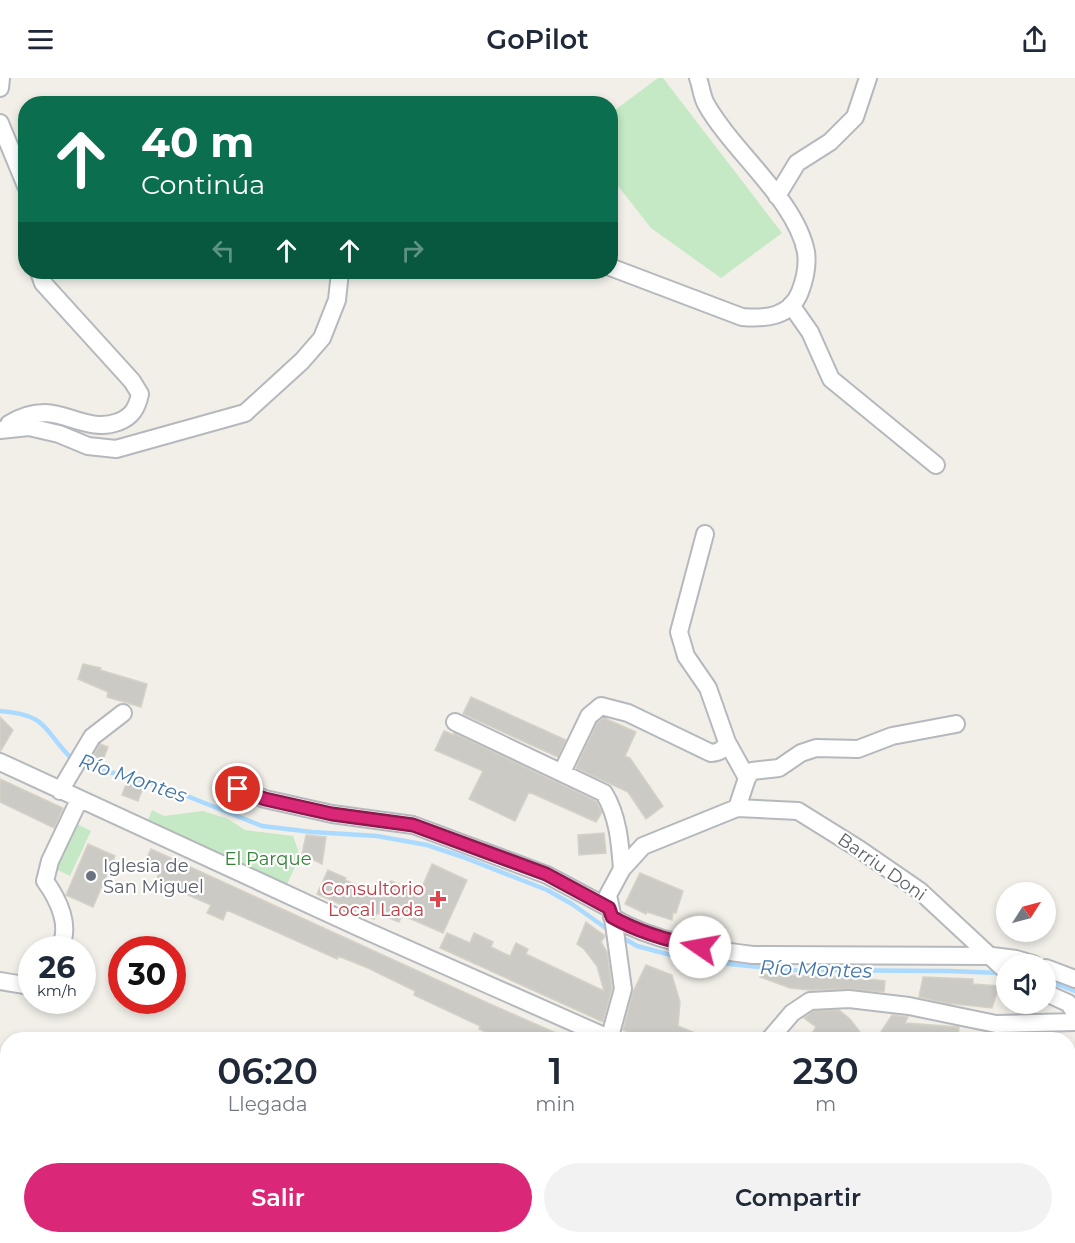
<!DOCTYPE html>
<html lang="es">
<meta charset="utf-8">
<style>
body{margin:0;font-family:Montserrat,sans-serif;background:#f2f2f3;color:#1f2937;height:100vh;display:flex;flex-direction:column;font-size:22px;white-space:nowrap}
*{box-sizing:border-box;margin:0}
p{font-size:20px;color:#747a83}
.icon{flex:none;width:33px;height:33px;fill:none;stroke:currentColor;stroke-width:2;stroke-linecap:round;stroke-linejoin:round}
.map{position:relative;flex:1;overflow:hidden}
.panel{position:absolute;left:0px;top:954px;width:1076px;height:212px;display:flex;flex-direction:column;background:#fff;border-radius:24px 24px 0 0;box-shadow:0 3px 9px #0003}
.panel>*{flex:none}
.banner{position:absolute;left:18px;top:18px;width:600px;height:183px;border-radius:24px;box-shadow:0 3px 9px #0003;background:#0b6e4f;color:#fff;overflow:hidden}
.needle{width:39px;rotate:54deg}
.buttons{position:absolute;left:996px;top:804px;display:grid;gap:12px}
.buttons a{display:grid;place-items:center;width:60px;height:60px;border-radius:50%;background:#fff;box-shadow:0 3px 9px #0003;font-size:30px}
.speed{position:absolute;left:18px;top:858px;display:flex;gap:12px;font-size:30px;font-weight:700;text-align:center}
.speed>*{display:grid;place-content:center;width:78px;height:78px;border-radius:50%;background:#fff;box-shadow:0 3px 9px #0003;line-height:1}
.speed small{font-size:15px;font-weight:400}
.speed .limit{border:9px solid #d22;background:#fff;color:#111}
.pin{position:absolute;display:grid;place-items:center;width:51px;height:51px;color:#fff;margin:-26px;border:3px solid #fff;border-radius:50%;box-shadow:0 2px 6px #0007}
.me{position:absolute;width:66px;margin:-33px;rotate:282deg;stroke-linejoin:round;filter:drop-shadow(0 0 4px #0008)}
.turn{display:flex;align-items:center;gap:21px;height:126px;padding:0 24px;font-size:27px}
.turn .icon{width:78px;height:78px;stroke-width:2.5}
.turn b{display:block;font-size:42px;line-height:51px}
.lanes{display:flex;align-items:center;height:57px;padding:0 24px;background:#0003;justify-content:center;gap:30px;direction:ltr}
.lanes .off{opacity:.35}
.eta{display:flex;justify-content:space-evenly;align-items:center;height:102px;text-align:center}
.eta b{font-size:36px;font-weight:600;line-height:42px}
.cta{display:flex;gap:12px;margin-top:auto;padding:12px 24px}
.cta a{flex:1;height:69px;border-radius:36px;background:#db2777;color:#fff;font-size:24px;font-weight:600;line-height:69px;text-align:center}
.cta a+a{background:#f2f2f3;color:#1f2937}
header{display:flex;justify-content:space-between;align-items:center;height:78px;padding:0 24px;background:#fff;font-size:27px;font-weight:600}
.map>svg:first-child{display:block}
.green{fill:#c5e8c5}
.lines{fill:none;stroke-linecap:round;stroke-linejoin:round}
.stream{stroke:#aadaff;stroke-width:4.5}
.building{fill:#cccac5;stroke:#d6d1c6;stroke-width:1.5}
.minor-casing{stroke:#b5b8bc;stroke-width:20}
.minor{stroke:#fff;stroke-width:16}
.route-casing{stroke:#8e194d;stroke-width:15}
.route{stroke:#db2777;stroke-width:10}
.worship-dot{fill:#6b7280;stroke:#fff;stroke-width:2}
.health-dot{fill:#e0444e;stroke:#fff;stroke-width:2}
.labels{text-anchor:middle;stroke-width:4.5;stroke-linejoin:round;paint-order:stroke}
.park-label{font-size:18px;fill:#348238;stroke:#fff}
.worship-label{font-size:18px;fill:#5b616d;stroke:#fff;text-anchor:start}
.street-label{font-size:18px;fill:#5f6368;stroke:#fff}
.health-label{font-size:18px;fill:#be3a42;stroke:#fff;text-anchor:end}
.water-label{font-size:20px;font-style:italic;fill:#4174aa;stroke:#fff}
</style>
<header><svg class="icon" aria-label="menu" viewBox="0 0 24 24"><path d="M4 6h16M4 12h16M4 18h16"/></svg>GoPilot<svg class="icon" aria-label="share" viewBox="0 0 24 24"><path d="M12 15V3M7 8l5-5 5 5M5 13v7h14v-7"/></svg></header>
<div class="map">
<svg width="1075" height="1165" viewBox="0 0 1075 1165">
<rect width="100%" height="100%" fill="#f1efe8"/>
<path class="green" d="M658,0H663L782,155L721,200L651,150L618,108L611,113V35Z
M152,732L164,738L203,733L228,741L245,752L293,758L300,778L283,815L144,752Z
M73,744L91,753L70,798L52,789Z"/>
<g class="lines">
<path class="stream" d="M0,633C50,637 42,652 73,682
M81,685L96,691L136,700L177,714L262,748L312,754L377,758L427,767L463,779L547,812L572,826L610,853
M620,858L637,868L690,882L789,892L949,893L1000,895
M1046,902L1075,913"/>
</g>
<path class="building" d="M83,586L101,590L100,592L147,606L141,629L107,619L108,614L78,601Z
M471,619L566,662L558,679L463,636Z
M0,639L13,652L0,674Z
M604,640L636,654L625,678L630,680L663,728L646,741L628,714L576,690L597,645Z
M444,653L454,657V655L596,723L602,734L596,744L529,714L515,743L469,721L483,693L435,672Z
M100,666L108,669L103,682L93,678Z
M0,701L63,730L54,750L0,724Z
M127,704L143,710L138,723L122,717Z
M604,755L606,775L579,777L578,757Z
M306,757L326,759L322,786L302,776Z
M88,766L115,778L93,829L66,817Z
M151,771L490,926L572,962H512L503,958L502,961L479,951L480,948L414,917L415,913L368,890L338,878L337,881L227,832L223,842L207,835L211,827L156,803L159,795L143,788Z
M432,786L467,802L443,855L402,837L399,844L377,835L374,841L317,816L328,792L346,800L345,802L384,820L391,803L420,814Z
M640,795L683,813L676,835H673L672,842L647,834L646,836L625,826Z
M586,844L605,858L601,864L607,874L612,910L603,944L440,870L447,855L470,865L474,855L493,864L491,869L510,878L516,865L528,871L526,876L604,913L597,888L584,871L577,866Z
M646,887L672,897L680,924L678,948L712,962H649L623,952L633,914Z
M761,896L859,900L885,903L884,914L849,911L810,912L790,910L760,899Z
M923,899L973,901V906L999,908L992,930L946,925L919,919Z
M839,932L850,941L866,962H819L811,957L816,949L804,940L813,933Z
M892,937L908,939L905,945L959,949L958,962H894L879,957Z"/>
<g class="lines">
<g class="minor-casing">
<path id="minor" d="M0,10L1,0
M0,45L26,108
M777,118L797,85L830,64L855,39L868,0
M610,189L742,239C766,241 790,239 800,214C805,201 808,188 806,174C796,122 733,74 706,26C702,19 701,8 698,0
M791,227L810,254L831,301L936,387
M9,346C20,339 32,335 45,335C70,336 92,354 118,344C132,339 137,330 140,316L132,303L43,205L39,194
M0,352L29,349L59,356L88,368L116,371L245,335L302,283L322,260L337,222L340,194
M705,456L679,554L686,578L708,610L727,664L747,700
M455,644L604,715C618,738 620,764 622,791
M0,684L360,850L613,962
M562,694L589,638L601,628L628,635L711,675C720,674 723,672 727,664
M238,711L265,721L332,736L413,747L547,797L609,830
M60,713L92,659L123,635
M737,730L747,700L752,693L779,690L801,675L816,670L858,671L892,658L956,646
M612,839C654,864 704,871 753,877L992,878L1016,881L1033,886
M58,872C73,850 58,821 45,803L50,783L79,722
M1046,890L1075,901
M0,903L30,908L32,904
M1046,915L1068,925L1075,934
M609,962L623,911L614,846L608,817L622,791L643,768L737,730L798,733L859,771L920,813L1006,893
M769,962L792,935L810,923L849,921L909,928L996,946L1075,944
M1068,1115L1075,1117
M450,1158L460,1161L482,1158
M794,1158L805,1165
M191,1165L202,1158
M360,1165L372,1158
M531,1165L543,1158"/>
</g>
<use href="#minor" class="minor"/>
</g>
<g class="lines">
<g class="route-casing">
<path id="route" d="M238,711L265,721L332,736L413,747L546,796L609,830L612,839C640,855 669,863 700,869"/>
</g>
<use href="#route" class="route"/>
</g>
<circle class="worship-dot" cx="91" cy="798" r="6"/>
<path class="health-dot" d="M435 812h6v6h6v6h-6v6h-6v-6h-6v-6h6z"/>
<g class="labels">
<g class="park-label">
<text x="268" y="787">El Parque</text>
</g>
<g class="worship-label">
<text x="103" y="794">Iglesia de<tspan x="103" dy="21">San Miguel</tspan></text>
</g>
<g class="street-label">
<text transform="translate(882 789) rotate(35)" y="6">Barriu Doni</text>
</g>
<g class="health-label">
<text x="424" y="817">Consultorio<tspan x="424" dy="21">Local Lada</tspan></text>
</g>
<g class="water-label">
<text transform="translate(133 700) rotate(19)" y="7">Río Montes</text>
<text transform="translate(816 891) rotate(2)" y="7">Río Montes</text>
</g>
</g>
</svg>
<div class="buttons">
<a><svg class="needle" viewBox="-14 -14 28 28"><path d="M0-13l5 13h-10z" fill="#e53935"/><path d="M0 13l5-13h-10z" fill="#747a83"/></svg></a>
<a><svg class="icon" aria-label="sound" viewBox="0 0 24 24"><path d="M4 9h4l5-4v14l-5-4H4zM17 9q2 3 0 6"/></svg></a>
</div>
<div class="speed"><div>26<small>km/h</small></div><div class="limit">30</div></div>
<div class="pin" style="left:238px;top:711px;background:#d93025"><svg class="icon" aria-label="arrive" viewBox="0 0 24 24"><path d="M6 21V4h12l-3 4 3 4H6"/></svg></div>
<svg class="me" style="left:700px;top:869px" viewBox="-20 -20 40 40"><circle r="19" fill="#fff"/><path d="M0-13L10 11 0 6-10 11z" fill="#db2777"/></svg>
<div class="banner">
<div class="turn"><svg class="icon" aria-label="ahead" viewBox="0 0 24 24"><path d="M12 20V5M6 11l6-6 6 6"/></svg><div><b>40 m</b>Continúa</div></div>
<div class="lanes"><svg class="icon off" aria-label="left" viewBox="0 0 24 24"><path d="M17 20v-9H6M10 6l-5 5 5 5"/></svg><svg class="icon" aria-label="ahead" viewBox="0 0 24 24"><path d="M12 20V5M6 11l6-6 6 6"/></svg><svg class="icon" aria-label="ahead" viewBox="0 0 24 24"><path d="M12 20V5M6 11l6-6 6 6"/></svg><svg class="icon off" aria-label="right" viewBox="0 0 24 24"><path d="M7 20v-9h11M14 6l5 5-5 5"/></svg></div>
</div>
<section class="panel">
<div class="eta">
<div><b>06:20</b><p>Llegada</p></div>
<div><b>1</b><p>min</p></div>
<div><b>230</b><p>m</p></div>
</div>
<div class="cta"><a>Salir</a><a>Compartir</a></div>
</section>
</div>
